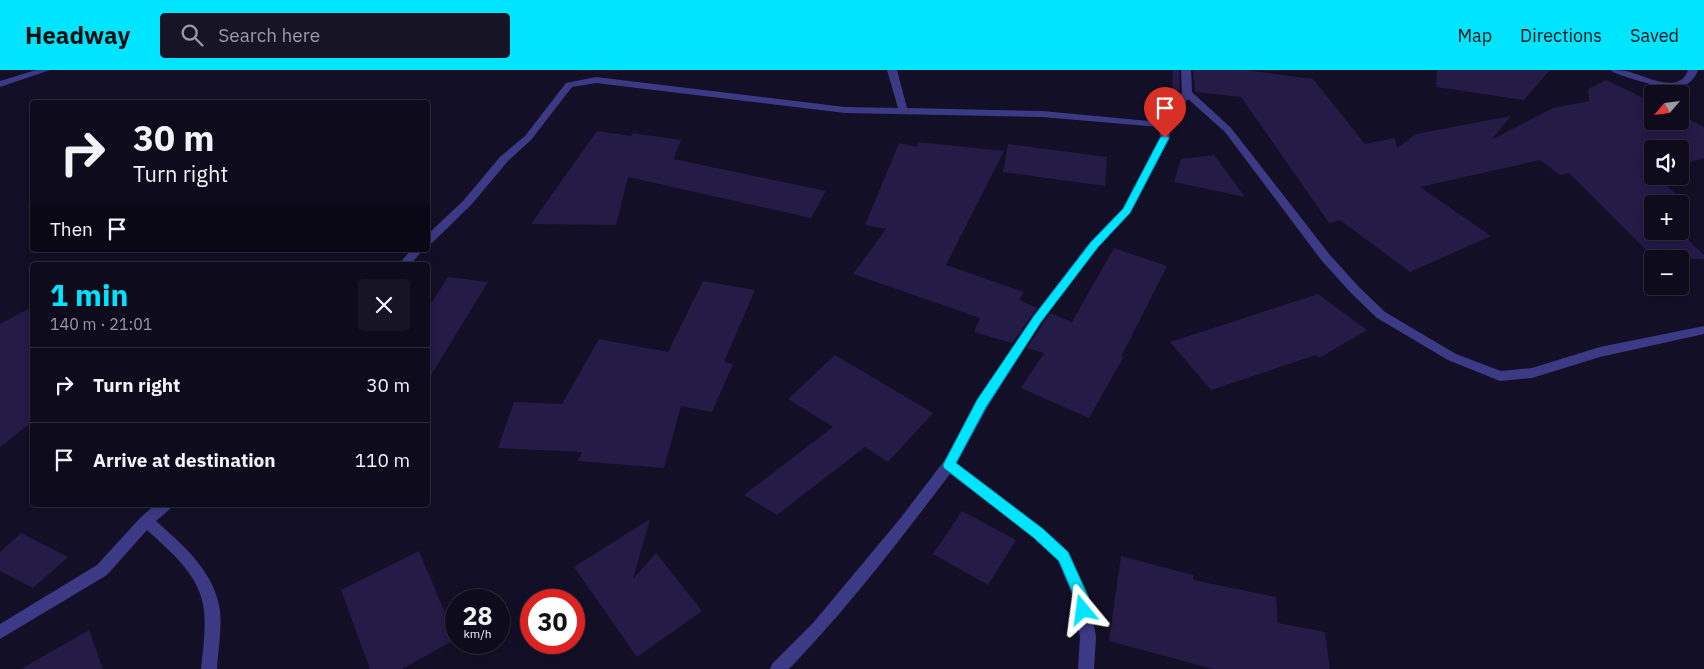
<!DOCTYPE html>
<meta charset="utf-8">
<style>
body{margin:0;font-family:"IBM Plex Sans",sans-serif;background:#171425;color:#f1f3f6;height:100vh;display:flex;flex-direction:column;font-size:19px;white-space:nowrap}
*{box-sizing:border-box;margin:0}
p{font-size:16px;color:#9b9ba3}
.icon{flex:none;width:28px;height:28px;fill:none;stroke:currentColor;stroke-width:2;stroke-linecap:round;stroke-linejoin:round}
.map{position:relative;flex:1;overflow:hidden}
.sheet{position:absolute;left:30px;top:192px;width:400px;height:245px;display:flex;flex-direction:column;background:#0e0b1c;border-radius:5px;box-shadow:0 2px 12px #0003,0 0 0 1px #2e2b3b}
.sheet>*{flex:none}
.hud{position:absolute;left:30px;top:30px;width:400px;height:152px;border-radius:5px;box-shadow:0 2px 12px #0003,0 0 0 1px #2e2b3b;background:#0e0b1c;color:#f1f3f6;overflow:hidden}
.needle{width:32px;rotate:242deg}
.fabs{position:absolute;left:1644px;top:15px;display:grid;gap:10px}
.fabs a{display:grid;place-items:center;width:45px;height:45px;border-radius:5px;background:#0e0b1c;box-shadow:0 2px 12px #0003,0 0 0 1px #2e2b3b;font-size:25px}
.speed{position:absolute;left:445px;top:519px;display:flex;gap:10px;font-size:25px;font-weight:700;text-align:center}
.speed>*{display:grid;place-content:center;width:65px;height:65px;border-radius:50%;background:#0e0b1c;box-shadow:0 2px 12px #0003,0 0 0 1px #2e2b3b;line-height:1}
.speed small{font-size:12px;font-weight:400}
.speed .limit{border:8px solid #d22;background:#fff;color:#111}
.pin{position:absolute;display:grid;place-items:center;width:42px;height:42px;color:#fff;margin:-51px -21px;border-radius:50% 50% 50% 0;rotate:-45deg;box-shadow:0 0 5px #0007}
.pin .icon{rotate:45deg}
.me{position:absolute;width:55px;margin:-28px;rotate:344deg;stroke-linejoin:round;filter:drop-shadow(0 0 4px #0008)}
.turn{display:flex;align-items:center;gap:18px;height:105px;padding:0 20px;font-size:22px}
.turn .icon{width:65px;height:65px;stroke-width:2.5}
.turn b{display:block;font-size:35px;line-height:42px}
.then{display:flex;align-items:center;height:48px;padding:0 20px;background:#0003;gap:10px;font-size:19px}
.round{display:grid;place-items:center;flex:none;width:52px;height:52px;border-radius:5px;background:#171425}
.head{display:flex;align-items:center;justify-content:space-between;height:85px;padding:0 20px}
h1{font-size:30px;font-weight:700;line-height:38px;color:#00e5ff}
ul{padding:0;list-style:none}
li{display:flex;align-items:center;gap:15px;height:75px;padding:0 20px;border-top:1px solid #2e2b3b}
li div{flex:1}
li b{display:block;font-size:19px}
li em{font-style:normal}
header{display:flex;align-items:center;gap:30px;box-sizing:border-box;height:70px;padding:0 25px;background:#00e5ff;color:#111}
header strong{font-size:24px}
nav{display:flex;gap:28px;margin-inline-start:auto;font-size:18px}
.search{width:350px;height:45px;background:#171425;display:flex;align-items:center;gap:12px;box-sizing:border-box;padding:0 18px;border-radius:5px;color:#9b9ba3;font-size:19px}
.map>svg:first-child{display:block}
.building{fill:#241b47}
.lines{fill:none;stroke-linecap:round;stroke-linejoin:round}
.minor{fill:#3d3a85;fill-rule:evenodd}
.route{fill:#00e5ff;stroke:#0095a6}
</style>
<header>
<strong>Headway</strong>
<div class="search"><svg class="icon" aria-label="search" viewBox="0 0 24 24"><circle cx="10" cy="10" r="6"/><path d="M15 15l6 6"/></svg>Search here</div>
<nav><a>Map</a><a>Directions</a><a>Saved</a></nav>
</header>
<div class="map">
<svg width="1704" height="599" viewBox="0 0 1704 599">
<rect width="100%" height="100%" fill="#130f26"/>
<path class="building" d="M1173,0H1179L1180,20H1172Z
M1193,0H1246L1313,9L1365,74L1395,68L1397,78L1416,64L1511,46L1491,70L1553,38L1589,31L1588,19L1606,10L1652,32V51H1680V45L1704,57V88L1680,95V79H1652V104H1651L1684,130L1652,134V161H1679L1704,185V189H1655L1569,103L1560,105L1540,90L1420,117L1491,166L1410,202L1340,150L1329,153L1241,27L1195,22Z
M1437,0H1550L1524,30L1436,17Z
M597,61L631,66L633,63L681,70L674,89L826,121L811,148L628,107L616,155L531,154Z
M918,72L1004,81L946,195L1024,222L1019,230L1037,238L1012,273L974,262L980,248L853,204L886,159L865,155L899,73L917,77Z
M1008,74L1107,87L1105,116L1003,102Z
M1214,85L1245,127L1174,112L1181,89Z
M1114,178L1167,196L1121,287L1124,286L1089,348L1021,318L1044,283L1027,278L1050,243L1072,252Z
M448,207L488,212L428,310V238Z
M703,211L755,220L724,292L733,294L712,342L681,336L664,398L578,391L582,382L498,378L514,332L562,334L599,269L668,282Z
M1318,224L1367,260L1319,288L1316,285L1211,320L1170,272Z
M32,237V352L0,377V254Z
M835,285L933,343L888,392L865,377L777,445L744,425L833,357L788,329Z
M962,441L1016,470L988,515L933,484Z
M650,449L633,509L656,483L702,541L637,587L574,497Z
M21,463L68,487L33,518L0,501V482Z
M419,481L456,569L402,599H370L341,520Z
M1121,486L1193,505V510L1276,527L1278,553L1325,562L1330,599H1213L1109,571Z
M89,560L103,599H21Z"/>
<g class="lines">
<path class="minor" d="M36,0H50L0,17V11Z
M887,0H897L907,38L1042,41L1160,52L1182,23L1181,0H1191L1192,22L1231,58L1330,185L1359,217L1385,242L1456,284L1501,301L1532,298L1600,277L1704,256V264L1600,287L1532,308L1500,311L1448,290L1377,248L1351,223L1322,191L1225,62L1188,29L1168,55L1170,68L1131,142L1098,178L1041,252L987,338L957,393L1044,459L1069,482L1089,527L1096,567L1094,599H1078L1080,567L1073,527L1058,491L1034,467L950,404C899,471 848,538 789,599H770L772,594L813,553L899,450L944,391L977,330L1033,246L1090,172L1123,138L1160,68L1159,57L1042,47L845,43L596,13L572,17L531,70L508,91L471,135L432,173L428,174V164L463,131L500,87L525,66L566,13L596,7L845,37L898,38Z
M1610,0C1616,0 1621,0 1626,1C1644,5 1680,26 1688,0H1698C1688,28 1657,16 1636,10C1628,7 1617,5 1610,0Z
M411,180H423L410,195H398Z
M155,435H172L170,439L156,451C183,475 215,502 220,541C222,560 218,580 217,599H201C203,580 206,560 204,541C201,506 171,482 147,460L107,505L0,569V554L97,495L141,447Z"/>
</g>
<path class="route" d="M1165,65L1169,68L1130,143L1098,177L1041,252L986,337L956,393L1043,459L1068,482L1088,526L1090,540L1088,544L1083,546L1078,544L1074,526L1059,491L1034,468L944,398L943,395L977,330L1034,246L1091,172L1123,139L1160,68Z"/>
</svg>
<div class="fabs">
<a><svg class="needle" viewBox="-14 -14 28 28"><path d="M0-13l5 13h-10z" fill="#e53935"/><path d="M0 13l5-13h-10z" fill="#9b9ba3"/></svg></a>
<a><svg class="icon" aria-label="sound" viewBox="0 0 24 24"><path d="M4 9h4l5-4v14l-5-4H4zM17 9q2 3 0 6"/></svg></a>
<a>+</a>
<a>−</a>
</div>
<div class="speed"><div>28<small>km/h</small></div><div class="limit">30</div></div>
<div class="pin" style="left:1165px;top:68px;background:#d93025"><svg class="icon" aria-label="arrive" viewBox="0 0 24 24"><path d="M6 21V4h12l-3 4 3 4H6"/></svg></div>
<svg class="me" style="left:1083px;top:540px" viewBox="-20 -20 40 40"><path d="M0-17L14 15 0 8-14 15z" fill="#00e5ff" stroke="#fff" stroke-width="4"/></svg>
<div class="hud">
<div class="turn"><svg class="icon" aria-label="right" viewBox="0 0 24 24"><path d="M7 20v-9h11M14 6l5 5-5 5"/></svg><div><b>30 m</b>Turn right</div></div>
<div class="then">Then<svg class="icon" aria-label="arrive" viewBox="0 0 24 24"><path d="M6 21V4h12l-3 4 3 4H6"/></svg></div>
</div>
<section class="sheet">
<div class="head"><div><h1>1 min</h1><p>140 m · 21:01</p></div><a class="round"><svg class="icon" aria-label="close" viewBox="0 0 24 24"><path d="M6 6l12 12M18 6L6 18"/></svg></a></div>
<ul>
<li><svg class="icon" aria-label="right" viewBox="0 0 24 24"><path d="M7 20v-9h11M14 6l5 5-5 5"/></svg><div><b>Turn right</b></div><em>30 m</em></li>
<li><svg class="icon" aria-label="arrive" viewBox="0 0 24 24"><path d="M6 21V4h12l-3 4 3 4H6"/></svg><div><b>Arrive at destination</b></div><em>110 m</em></li>
</ul>
</section>
</div>
